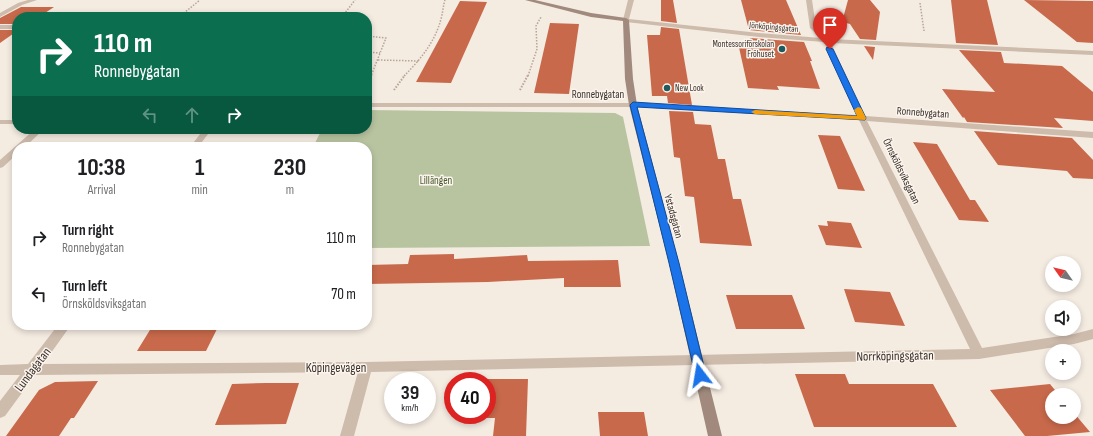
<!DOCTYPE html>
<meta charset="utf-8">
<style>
body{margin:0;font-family:"Sofia Sans Condensed",sans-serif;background:#f6f6f6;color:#202124;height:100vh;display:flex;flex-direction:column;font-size:15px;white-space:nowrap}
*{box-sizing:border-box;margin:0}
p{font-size:13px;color:#757577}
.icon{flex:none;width:22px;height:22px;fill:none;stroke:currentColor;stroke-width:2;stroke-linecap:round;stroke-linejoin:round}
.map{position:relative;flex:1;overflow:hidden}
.drawer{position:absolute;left:12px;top:142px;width:360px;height:188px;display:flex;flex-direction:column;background:#fff;border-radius:16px;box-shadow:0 2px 6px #0003}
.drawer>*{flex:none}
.guide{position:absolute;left:12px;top:12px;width:360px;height:122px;border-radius:16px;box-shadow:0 2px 6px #0003;background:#0b6e4f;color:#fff;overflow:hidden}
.needle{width:26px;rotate:304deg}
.tools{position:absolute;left:1045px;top:256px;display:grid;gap:8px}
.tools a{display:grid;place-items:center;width:36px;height:36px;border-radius:50%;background:#fff;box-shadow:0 2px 6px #0003;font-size:20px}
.speed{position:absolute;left:384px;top:372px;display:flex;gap:8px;font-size:20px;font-weight:700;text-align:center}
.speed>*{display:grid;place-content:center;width:52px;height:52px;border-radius:50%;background:#fff;box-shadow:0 2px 6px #0003;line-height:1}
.speed small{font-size:10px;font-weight:400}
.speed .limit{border:6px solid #d22;background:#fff;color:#111}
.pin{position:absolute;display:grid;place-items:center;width:34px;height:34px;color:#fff;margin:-41px -17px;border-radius:50% 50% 50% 0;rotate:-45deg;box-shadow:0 0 4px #0007}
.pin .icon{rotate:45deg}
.me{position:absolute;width:44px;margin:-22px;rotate:346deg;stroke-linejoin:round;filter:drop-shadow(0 0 3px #0008)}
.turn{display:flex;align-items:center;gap:14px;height:84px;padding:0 16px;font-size:18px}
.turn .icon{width:52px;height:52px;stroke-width:2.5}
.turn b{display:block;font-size:28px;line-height:34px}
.lanes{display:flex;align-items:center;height:38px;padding:0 16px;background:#0003;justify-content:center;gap:20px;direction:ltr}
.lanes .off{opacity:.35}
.eta{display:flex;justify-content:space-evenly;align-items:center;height:68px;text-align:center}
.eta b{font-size:24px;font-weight:700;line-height:28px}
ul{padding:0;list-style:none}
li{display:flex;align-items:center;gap:12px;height:56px;padding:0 16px}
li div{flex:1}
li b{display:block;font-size:15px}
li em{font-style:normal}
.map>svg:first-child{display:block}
.green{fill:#b8c4a0}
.building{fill:#c8694b}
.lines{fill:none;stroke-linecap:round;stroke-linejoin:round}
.path-far1{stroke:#b9a596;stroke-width:1.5;stroke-dasharray:1.5 1.5;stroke-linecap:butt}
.path{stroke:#b9a596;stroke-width:2;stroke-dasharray:1.5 1.5;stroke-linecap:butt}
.lane{fill:#cdbbac;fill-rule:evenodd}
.street{fill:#cdbbac;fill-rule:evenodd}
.secondary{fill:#a18a7d;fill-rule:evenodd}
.route{fill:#1a73e8;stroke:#114b97}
.slow{fill:#f59e0b}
.poi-dot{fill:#1f5a5e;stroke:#fbf5ee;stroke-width:1.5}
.labels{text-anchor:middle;stroke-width:3;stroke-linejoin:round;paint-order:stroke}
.far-street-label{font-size:9px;fill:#3b302b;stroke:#fbf5ee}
.far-poi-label{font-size:9px;fill:#3b302b;stroke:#fbf5ee;text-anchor:end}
.street-label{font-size:11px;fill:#3b302b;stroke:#fbf5ee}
.park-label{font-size:11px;fill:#4a5a2e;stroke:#fbf5ee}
.near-street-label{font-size:13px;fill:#3b302b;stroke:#fbf5ee}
</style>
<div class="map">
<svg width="1093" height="436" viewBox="0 0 1093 436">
<rect width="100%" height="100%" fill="#f4ebe1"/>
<path class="green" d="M367,110L615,113L623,117L650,246L367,248V147H313L322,129H367Z"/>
<path class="building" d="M661,0H673L677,23L661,21Z
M741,0H786L801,35L749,30Z
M848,0H870L880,12L876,40L860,39L850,24L842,22Z
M951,0H987L998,45L956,43Z
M1024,0L1093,1V43L1077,42Z
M460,1L487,2L451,83L416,82Z
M21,7H54L39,17H17V24H0V18Z
M550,23L579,24L569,94L534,93Z
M661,27L679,29L692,105L668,103L667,96H652L647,35H660Z
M0,30H17V31L0,43Z
M750,38L804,42L812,61H810L820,89L777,86L779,90L748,88L738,43L752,44Z
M864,46L875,47L873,60Z
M959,50L1001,52L1004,63L1062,66L1093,92V121L1054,118L1063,128L967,122L964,117L963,118L942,89L995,92Z
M669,111L693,112L695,124L711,125L718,159H725L733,199H741L752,246L700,243L694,197L685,196L680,158L674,157Z
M974,131L1072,138L1093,160V179L1073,178L1067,171L998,165Z
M818,135L840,136L865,191L838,189Z
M913,142L937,144L970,200H975L989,222L959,220Z
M827,221L851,223L862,248L826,245L818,225L828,226Z
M454,254V259L527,255L528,261L618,260L621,287H564V278L488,282L367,284V265L408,264L410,255Z
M844,289L890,292L905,326L855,322Z
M726,295H792L805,329H736Z
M153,325H219L206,351H137Z
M795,374H845L849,384H933L957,427H814Z
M487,379H528L526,436H493L495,418H487Z
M98,381L74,418H71L59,436H6L39,390L55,382Z
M266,383H299L286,424L215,425L232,384Z
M1050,384L1059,395H1052V417H1074V413L1090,432L1047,436H1025L990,390Z
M598,412H644L648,436H600Z"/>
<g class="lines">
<path class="path-far1" d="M920,3L924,31
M179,17L200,0
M342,17L355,0
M367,36L386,38L371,76
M367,52L380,53
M378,60L419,61
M404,76C420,60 435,42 441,19C443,12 443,6 445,0
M528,76L537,49L536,26L541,17"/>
<path class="path" d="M367,77H371L372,75
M394,90L405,75
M520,90L528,75"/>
<path class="lane" d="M28,0H37L22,5L0,17V13L18,3Z"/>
<path class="street" d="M628,0H634L629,19L759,33L821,38L810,28L806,0H812L816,27L829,39L1093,51V55L831,43L865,116L1093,132V138L867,121L982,348L1074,334L1093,329V339L1074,344L979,359L371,372L354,436H340L358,372L35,375L5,416L0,418V401L20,375H0V365L28,364L58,325H71L43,364L366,362L970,349L859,120L633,107H367V103H633L857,115L824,42L759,37L626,22L623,20Z
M0,25H17V29H0Z
M0,120H17V124H0Z
M35,129H44L25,147H17V154L3,167L0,168V160Z
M204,129H212L198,147H190Z"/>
<path class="secondary" d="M525,0H535L591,13L626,18L629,20L633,79L637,105L679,263L722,436H708L669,263L629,105L625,79L623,21L591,17Z"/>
</g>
<path class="route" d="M827,47L833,49L866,118L865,120L637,107L679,263L706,375L704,378L700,380L696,378L669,263L630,105L633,102L857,116L826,49Z"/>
<path class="slow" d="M858,107L861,108L866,118L865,120L755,114L751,112L755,110L857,116L854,110Z"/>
<g class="poi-dot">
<circle cx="782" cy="49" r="4"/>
<circle cx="667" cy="88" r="4"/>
</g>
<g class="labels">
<g class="far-street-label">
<text transform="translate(774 27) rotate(5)" y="3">Jönköpingsgatan</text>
</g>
<g class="far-poi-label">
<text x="774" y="47">Montessoriförskolan<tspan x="774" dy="10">Fröhuset</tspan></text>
<text x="675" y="91" text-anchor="start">New Look</text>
</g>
<g class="street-label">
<text x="598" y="98">Ronnebygatan</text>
<text transform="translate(923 112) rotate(4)" y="4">Ronnebygatan</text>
<text transform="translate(902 171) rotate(64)" y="4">Örnsköldsviksgatan</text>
<text transform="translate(674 216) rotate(75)" y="4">Ystadsgatan</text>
</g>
<g class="park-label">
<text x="436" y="184">Lillängen</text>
</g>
<g class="near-street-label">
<text transform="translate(895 355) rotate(-1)" y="5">Norrköpingsgatan</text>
<text x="336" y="372">Köpingevägen</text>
<text transform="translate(32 369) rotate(-53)" y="5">Lundagatan</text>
</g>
</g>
</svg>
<div class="tools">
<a><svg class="needle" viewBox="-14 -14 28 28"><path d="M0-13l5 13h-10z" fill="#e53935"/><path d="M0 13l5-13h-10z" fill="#757577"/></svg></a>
<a><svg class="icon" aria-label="sound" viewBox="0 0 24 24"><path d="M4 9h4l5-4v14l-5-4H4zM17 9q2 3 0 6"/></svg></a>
<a>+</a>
<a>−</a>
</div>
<div class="speed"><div>39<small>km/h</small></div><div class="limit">40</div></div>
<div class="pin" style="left:830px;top:49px;background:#d93025"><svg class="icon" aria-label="arrive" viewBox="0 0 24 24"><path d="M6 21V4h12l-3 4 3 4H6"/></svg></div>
<svg class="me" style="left:700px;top:375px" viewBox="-20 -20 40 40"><path d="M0-17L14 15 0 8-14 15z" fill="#1a73e8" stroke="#fff" stroke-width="4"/></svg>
<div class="guide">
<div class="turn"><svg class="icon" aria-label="right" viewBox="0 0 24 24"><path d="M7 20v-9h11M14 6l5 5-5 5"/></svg><div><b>110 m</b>Ronnebygatan</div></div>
<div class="lanes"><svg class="icon off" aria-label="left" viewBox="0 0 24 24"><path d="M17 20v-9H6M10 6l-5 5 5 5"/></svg><svg class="icon off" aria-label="ahead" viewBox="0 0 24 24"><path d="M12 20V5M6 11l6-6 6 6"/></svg><svg class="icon" aria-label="right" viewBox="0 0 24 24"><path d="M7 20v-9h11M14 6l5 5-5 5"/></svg></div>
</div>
<section class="drawer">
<div class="eta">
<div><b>10:38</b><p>Arrival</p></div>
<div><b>1</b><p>min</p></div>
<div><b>230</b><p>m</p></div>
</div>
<ul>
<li><svg class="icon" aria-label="right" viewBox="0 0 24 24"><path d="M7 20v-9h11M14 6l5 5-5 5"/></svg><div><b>Turn right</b><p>Ronnebygatan</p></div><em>110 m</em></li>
<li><svg class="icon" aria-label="left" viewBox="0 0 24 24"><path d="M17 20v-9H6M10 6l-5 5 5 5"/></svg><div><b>Turn left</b><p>Örnsköldsviksgatan</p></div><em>70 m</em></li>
</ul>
</section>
</div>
